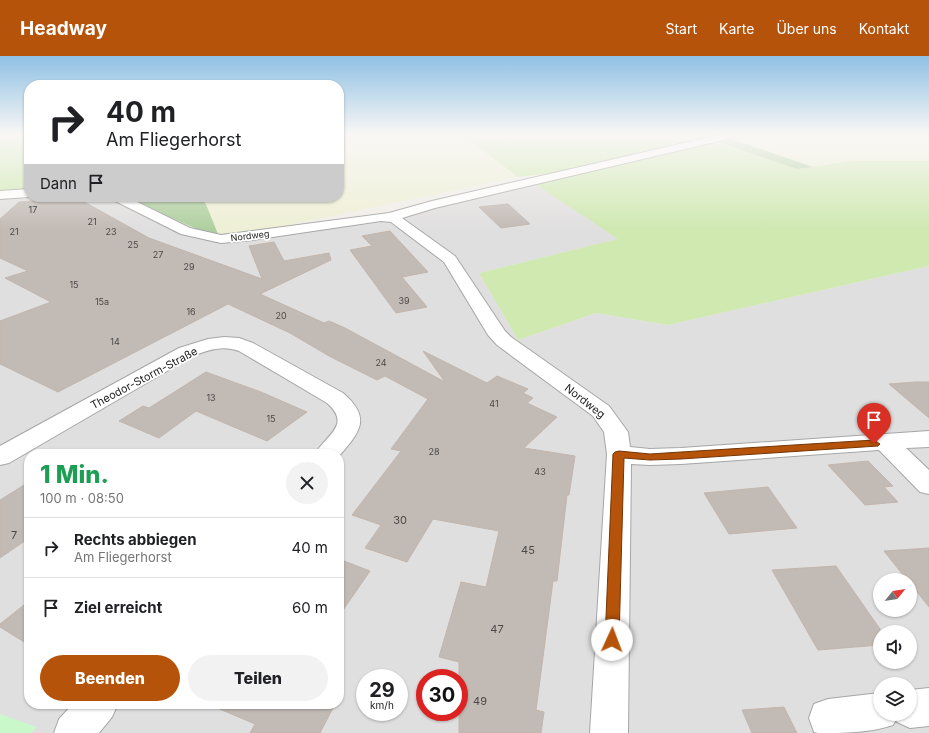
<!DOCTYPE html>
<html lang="de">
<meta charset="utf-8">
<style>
body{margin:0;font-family:Inter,sans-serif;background:#f2f2f2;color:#202124;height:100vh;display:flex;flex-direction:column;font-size:15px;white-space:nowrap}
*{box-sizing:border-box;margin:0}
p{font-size:13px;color:#757577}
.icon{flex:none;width:22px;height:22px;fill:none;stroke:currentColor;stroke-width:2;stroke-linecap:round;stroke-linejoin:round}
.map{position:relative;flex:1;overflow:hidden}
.panel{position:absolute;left:24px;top:393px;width:320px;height:260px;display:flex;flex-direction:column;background:#fff;border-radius:16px;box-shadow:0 1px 3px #0004}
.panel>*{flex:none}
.guide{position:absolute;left:24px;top:24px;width:320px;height:122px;border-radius:16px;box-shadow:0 1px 3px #0004;background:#fff;color:#202124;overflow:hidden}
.needle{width:26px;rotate:60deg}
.fabs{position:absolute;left:873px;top:517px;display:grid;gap:8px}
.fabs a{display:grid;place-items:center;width:44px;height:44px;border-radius:50%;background:#fff;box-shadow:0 1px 3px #0004;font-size:20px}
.speed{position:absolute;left:356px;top:613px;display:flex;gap:8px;font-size:20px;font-weight:700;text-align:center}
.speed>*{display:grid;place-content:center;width:52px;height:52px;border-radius:50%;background:#fff;box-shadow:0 1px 3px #0004;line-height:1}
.speed small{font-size:10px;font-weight:400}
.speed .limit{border:6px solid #d22;background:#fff;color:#111}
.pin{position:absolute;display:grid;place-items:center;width:34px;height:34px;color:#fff;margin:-41px -17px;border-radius:50% 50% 50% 0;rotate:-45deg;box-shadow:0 0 4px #0007}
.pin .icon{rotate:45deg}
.me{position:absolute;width:44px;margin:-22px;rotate:2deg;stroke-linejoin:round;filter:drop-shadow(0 0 3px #0008)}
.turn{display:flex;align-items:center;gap:14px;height:84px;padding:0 16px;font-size:18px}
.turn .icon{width:52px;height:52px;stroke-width:2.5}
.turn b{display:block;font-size:28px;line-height:34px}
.then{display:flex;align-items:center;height:38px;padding:0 16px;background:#0003;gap:8px;font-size:15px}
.round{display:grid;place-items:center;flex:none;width:42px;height:42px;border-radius:21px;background:#f2f2f2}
.headline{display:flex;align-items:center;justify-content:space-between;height:68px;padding:0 16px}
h1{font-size:24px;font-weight:800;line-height:30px;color:#1e9e55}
.button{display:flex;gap:8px;margin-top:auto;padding:8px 16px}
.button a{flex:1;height:46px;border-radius:24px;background:#b45309;color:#fff;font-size:16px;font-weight:800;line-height:46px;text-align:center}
.button a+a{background:#f2f2f2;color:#202124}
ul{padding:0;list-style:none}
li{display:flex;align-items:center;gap:12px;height:60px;padding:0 16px;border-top:1px solid #e0e0e0}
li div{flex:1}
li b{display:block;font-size:15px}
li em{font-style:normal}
header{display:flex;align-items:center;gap:24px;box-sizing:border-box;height:56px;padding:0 20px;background:#b45309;color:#fff}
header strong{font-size:19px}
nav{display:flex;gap:22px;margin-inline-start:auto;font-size:14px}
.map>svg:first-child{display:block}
.residential{fill:#e0dfdf;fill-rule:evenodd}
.farmland{fill:#eeefd5}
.grass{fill:#cfe9b1}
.forest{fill:#afcf9f}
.park{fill:#c9f8cb}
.building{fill:#c2bab5;stroke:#c3b5ab}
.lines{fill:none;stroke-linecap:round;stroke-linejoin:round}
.minor-casing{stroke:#a6a6a6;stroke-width:2}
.minor{fill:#fff;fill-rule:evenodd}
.route{fill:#b45309;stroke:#753606}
.labels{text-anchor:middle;stroke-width:3.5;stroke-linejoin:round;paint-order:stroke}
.number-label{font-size:9px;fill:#4a4847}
.far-street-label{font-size:9px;fill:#222;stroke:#fff}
.street-label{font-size:11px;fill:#222;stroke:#fff}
.near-number-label{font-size:11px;fill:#4a4847}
</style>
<header>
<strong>Headway</strong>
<nav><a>Start</a><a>Karte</a><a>Über uns</a><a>Kontakt</a></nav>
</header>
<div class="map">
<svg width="929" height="677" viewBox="0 0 929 677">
<rect width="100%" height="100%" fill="#f1eee9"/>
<path class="residential" d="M532,126L619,183L479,217L518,284L596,257L668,269L929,210V677H0V139L29,141H118L212,182L376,162ZM29,398H339V648H29ZM880,524H910V554H880ZM880,576H910V606H880ZM365,622H399V656H365ZM425,622H459V656H425ZM880,628H910V658H880Z"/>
<path class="farmland" d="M339,79H463L518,121L220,183L203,141H339Z
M737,79H929V105H852L813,111L728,82Z"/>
<path class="grass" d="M0,79H29V137L0,139Z
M463,79H729L553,117L518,121Z
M715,85L797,113L852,105H929V210L668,269L596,257L518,284L479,217L618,183L532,126Z"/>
<path class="forest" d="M728,82L813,111L797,113L715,85Z
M123,141H203L220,183Z"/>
<path class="park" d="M0,658L37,671L31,677H0Z"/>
<path class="building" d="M77,142L149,182L262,223L249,190L274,186L284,205L329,197L331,204L260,238L324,267L329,265L345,272L445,326L423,295L487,327L497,320L528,333L523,337L533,342L527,347L557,361L524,392L575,400L569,439H567L557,525H553L536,654L544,656L541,677H459V606L439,601L461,526L486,531L499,475L433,463L407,506L365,492L381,469L352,459L401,395L391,393L428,343L385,320L377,324L329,300L290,277L228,248L58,336L0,308V265L51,246L5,222L28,215L0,202V163L19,146Z
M508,148L530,168L501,172L479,151Z
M390,175L428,216L402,221L427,251L396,257L350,194L372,190L362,180Z
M206,316L261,336L307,356L267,385L196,355L159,382L119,365L143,350L149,352Z
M916,326H929V362L889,328Z
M868,405L893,430L884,431L898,446L865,449L828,409Z
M29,426V482L0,502V444Z
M768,431L797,472L729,478L704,437Z
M929,492V551L910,527V524H907L884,495Z
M339,503L370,515L339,560Z
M836,510L880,573V589L818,594L772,514Z
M29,545V589L0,571V568Z
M208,648H335L320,677H250L255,668Z
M784,651L797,677H752L742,654Z"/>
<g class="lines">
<g class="minor-casing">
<path id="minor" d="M719,79H736L732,82L435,152L402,162L455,200L505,275L511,281L609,350L628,376L630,391L650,393L681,392L929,375V391L906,392L929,414V438L920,436L879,394L681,408L650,409L631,408L628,677H590L607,398L604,376L593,360L497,289L488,279L444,206L391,166L381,165L253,184L221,187L181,178L113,144L111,141H127L190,172L221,179L389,157L432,145Z
M29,133V141L0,143V135Z
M224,281L239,282L253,287L343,337C372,362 360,376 339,400V398H315C326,379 352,369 327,347L239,295C223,289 208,294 193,300L9,407L0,409V390L179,292L208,283Z
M929,632V670L910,672L897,666L896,664L893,669C869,677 844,677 818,677L814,676L809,662L814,648L828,643L880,637V658H910V634Z
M73,648H118L112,661L99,677H54L59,663Z"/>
</g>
<use href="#minor" class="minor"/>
</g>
<linearGradient id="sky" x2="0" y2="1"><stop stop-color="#8fc1e4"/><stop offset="0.45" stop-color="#f9f7f5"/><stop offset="1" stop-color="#f9f7f5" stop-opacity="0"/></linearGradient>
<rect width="929" height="174" fill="url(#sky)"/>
<path class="route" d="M874,384L880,388L878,390L681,403L650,404L624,402L619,584L617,589L612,590L607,589L605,584L613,398L615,396L619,395L650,398L681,396Z"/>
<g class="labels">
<g class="number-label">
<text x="33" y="157">17</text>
<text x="92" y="169">21</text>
<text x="14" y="179">21</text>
<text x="111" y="179">23</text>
<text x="133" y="192">25</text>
<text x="158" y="202">27</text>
<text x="189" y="214">29</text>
<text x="74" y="232">15</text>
<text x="404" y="248">39</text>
<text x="102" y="249">15a</text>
<text x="191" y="259">16</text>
<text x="281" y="263">20</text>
<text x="115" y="289">14</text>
<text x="381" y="310">24</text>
<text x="211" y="345">13</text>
<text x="494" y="351">41</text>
<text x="271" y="366">15</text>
<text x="434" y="399">28</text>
<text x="540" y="419">43</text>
</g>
<g class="far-street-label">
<text transform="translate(250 180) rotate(-7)" y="3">Nordweg</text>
</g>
<g class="street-label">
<text transform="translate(144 322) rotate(-28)" y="4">Theodor-Storm-Straße</text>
<text transform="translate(585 345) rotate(38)" y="4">Nordweg</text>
</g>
<g class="near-number-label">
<text x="400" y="468">30</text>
<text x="14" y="483">7</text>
<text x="528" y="498">45</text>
<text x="497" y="577">47</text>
<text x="480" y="649">49</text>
</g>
</g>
</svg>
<div class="fabs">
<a><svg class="needle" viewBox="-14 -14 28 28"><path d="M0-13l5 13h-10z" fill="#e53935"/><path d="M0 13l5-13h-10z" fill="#757577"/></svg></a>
<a><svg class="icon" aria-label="sound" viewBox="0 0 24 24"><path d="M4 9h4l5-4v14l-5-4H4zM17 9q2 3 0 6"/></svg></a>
<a><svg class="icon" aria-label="layers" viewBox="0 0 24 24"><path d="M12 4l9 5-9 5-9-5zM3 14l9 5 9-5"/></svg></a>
</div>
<div class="speed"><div>29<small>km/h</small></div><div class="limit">30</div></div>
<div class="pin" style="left:874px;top:388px;background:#d93025"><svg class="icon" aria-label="arrive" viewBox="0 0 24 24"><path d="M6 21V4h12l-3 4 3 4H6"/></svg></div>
<svg class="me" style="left:612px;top:584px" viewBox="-20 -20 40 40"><circle r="19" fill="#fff"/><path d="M0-13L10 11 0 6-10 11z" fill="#b45309"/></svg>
<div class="guide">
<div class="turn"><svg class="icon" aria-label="right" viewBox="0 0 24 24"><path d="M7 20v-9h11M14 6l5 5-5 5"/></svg><div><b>40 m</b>Am Fliegerhorst</div></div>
<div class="then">Dann<svg class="icon" aria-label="arrive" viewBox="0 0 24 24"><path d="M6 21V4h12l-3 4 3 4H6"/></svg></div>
</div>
<section class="panel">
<div class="headline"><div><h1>1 Min.</h1><p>100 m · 08:50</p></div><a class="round"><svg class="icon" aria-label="close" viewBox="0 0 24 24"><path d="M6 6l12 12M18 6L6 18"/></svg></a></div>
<ul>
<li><svg class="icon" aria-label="right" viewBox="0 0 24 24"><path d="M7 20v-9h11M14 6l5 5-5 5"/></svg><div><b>Rechts abbiegen</b><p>Am Fliegerhorst</p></div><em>40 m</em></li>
<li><svg class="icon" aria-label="arrive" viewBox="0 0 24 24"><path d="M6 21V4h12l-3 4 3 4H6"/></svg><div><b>Ziel erreicht</b></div><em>60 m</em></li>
</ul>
<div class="button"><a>Beenden</a><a>Teilen</a></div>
</section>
</div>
